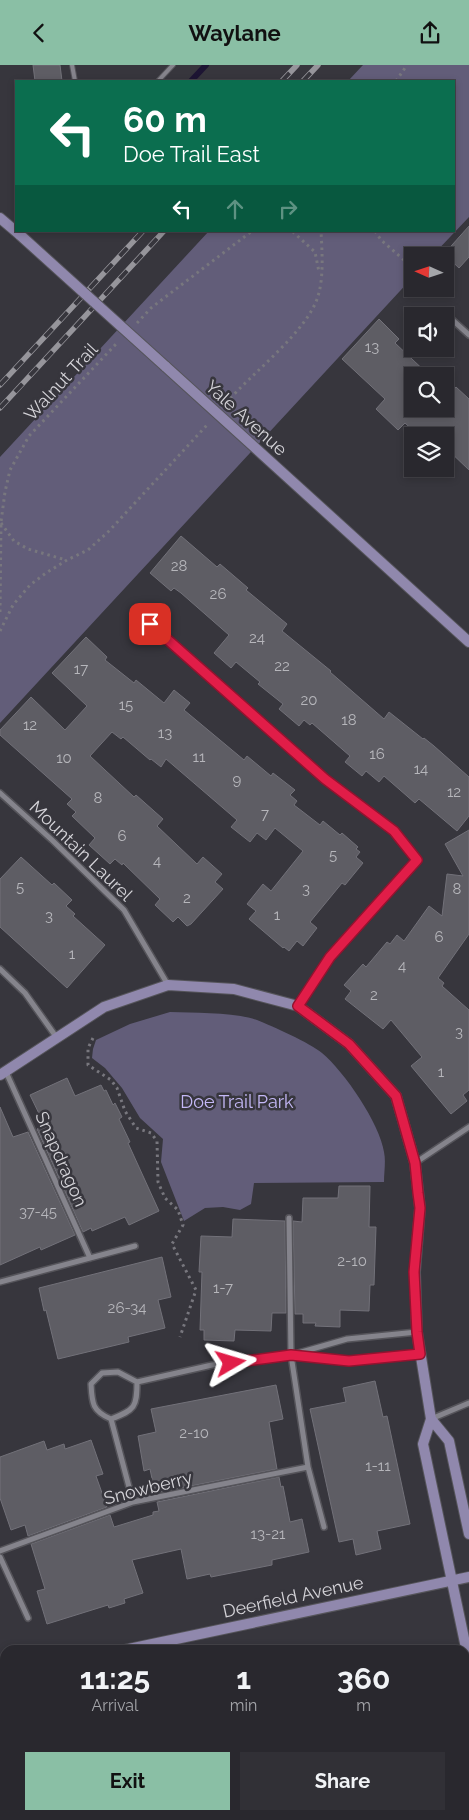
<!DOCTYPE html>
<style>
body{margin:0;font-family:Raleway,sans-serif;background:#313036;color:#f1f3f6;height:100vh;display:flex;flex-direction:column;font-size:19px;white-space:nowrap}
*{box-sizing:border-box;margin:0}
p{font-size:16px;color:#a5a6aa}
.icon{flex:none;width:28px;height:28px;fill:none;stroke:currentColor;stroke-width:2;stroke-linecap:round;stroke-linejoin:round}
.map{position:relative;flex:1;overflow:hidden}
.side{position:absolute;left:0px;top:1580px;width:470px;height:175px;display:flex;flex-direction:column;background:#29282e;border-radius:15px 15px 0 0;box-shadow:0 2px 8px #0003,0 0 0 1px #45444a}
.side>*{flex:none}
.banner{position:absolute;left:15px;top:15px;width:440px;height:152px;border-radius:0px;box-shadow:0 2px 8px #0003,0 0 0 1px #45444a;background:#0b6e4f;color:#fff;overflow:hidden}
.needle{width:32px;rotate:273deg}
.tools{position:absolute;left:404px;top:182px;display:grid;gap:10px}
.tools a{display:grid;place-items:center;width:50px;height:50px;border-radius:0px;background:#29282e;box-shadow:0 2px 8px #0003,0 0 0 1px #45444a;font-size:25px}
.pin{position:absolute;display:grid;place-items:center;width:42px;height:42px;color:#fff;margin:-21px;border-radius:10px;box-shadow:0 2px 8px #0006}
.me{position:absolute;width:55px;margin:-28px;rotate:83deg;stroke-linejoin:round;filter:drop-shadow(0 0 4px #0008)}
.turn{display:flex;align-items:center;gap:18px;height:105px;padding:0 25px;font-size:22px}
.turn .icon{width:65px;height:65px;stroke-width:2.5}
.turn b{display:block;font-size:35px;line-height:42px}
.lanes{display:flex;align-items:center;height:48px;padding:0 25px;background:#0003;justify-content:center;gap:25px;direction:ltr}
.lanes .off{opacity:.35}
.eta{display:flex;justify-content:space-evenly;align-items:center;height:85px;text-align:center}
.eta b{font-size:30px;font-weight:700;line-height:35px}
.button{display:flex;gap:10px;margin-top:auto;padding:10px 25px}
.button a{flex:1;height:58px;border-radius:0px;background:#8abfa5;color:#111;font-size:20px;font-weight:700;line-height:58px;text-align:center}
.button a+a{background:#313036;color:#f1f3f6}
header{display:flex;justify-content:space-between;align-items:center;height:65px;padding:0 25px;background:#8abfa5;color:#111;font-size:22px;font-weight:700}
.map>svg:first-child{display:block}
.green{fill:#625d79}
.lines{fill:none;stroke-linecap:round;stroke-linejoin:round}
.stream{stroke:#1d1533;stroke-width:6}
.building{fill:#5e5d64;stroke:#727179}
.lane-casing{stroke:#55545a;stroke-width:6}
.street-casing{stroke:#55545a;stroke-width:8}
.secondary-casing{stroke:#55545a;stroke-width:12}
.path{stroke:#78777e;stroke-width:3;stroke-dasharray:2.5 4;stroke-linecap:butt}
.lane{stroke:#85848c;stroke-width:4}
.street{stroke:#85848c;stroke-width:5}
.secondary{stroke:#9088ad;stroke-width:10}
.rail-casing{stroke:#96959b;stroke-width:5.5}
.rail{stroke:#37363d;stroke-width:4;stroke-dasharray:11;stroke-linecap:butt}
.secondary-bridge-casing{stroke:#55545a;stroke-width:12;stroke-linecap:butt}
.secondary-bridge{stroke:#9088ad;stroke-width:10}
.route-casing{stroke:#92132f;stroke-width:12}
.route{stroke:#e11d48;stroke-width:9}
.labels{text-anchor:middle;stroke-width:5;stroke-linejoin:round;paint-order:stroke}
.number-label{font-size:15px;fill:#b6b6bb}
.street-label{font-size:18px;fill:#d4d3d8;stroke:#37363d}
.park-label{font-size:18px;fill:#c4b8f6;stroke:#37363d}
</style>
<header><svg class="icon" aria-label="back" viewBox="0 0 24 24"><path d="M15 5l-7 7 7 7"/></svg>Waylane<svg class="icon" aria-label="share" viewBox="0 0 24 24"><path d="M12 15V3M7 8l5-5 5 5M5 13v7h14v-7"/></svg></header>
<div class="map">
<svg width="469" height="1755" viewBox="0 0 469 1755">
<rect width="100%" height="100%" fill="#37363d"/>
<path class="green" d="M363,0H469V152L432,191H412V213L0,658V392L209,166H454V16H348Z
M170,947C196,948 233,947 257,955C272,961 310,978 322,988C344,1006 380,1059 384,1087C386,1096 384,1107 384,1117L254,1118L251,1139L240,1145L223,1142L205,1143L184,1156L161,1097L163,1074L140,1053L122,1023L105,1003L92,993L93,984L96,975L130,959Z
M5,1666V1750H65L66,1751V1750H172L173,1755H0V1670Z"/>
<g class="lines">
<path class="stream" d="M191,16L206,0"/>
</g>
<path class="building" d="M33,0H60L62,16H35Z
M469,161V192L459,203L444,189Z
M379,254L399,274L395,278L430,311H412V344H445V334L456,322L469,334V405L445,382V371H419L405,358L398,365L376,344L385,334L342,294Z
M181,471L217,502L220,499L248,523L246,525L287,559L282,566L331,606L330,607L384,654L389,647L423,674L424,673L434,681L469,712V751L457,766L419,734L415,738L384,711L379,717L366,706L362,711L345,697L350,691L312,658L310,660L304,655L299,661L279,644L283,639L258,619L260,617L236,597L231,603L214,588L229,570L181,528L174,523L171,526L150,508Z
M86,572L107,592L105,595L134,618L136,615L164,638L174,625L190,638L184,645L244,695L247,691L271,711L273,708L295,725L290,730L297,736L294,740L320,760L323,756L340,770L342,768L358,782L356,784L360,787L356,792L363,798L345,820L342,818L310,857L317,863L303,881L297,876L289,886L284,882L283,883L249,854L256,846L247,839L263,819L271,826L303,786L275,763L266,775L257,768L250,777L231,762L237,755L166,694L161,702L151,694L150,695L123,672L121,674L112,667L90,691L134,732L136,730L163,754L157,761L197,799L203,792L222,809L215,817L223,824L191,859L187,861L178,852L173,857L155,840L160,834L123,798L122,800L115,794L110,799L89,780L95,773L72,751L76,747L67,739L72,734L0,670V665L31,632L65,665L87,641L52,608Z
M469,765V869L438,913L444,918L442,921L469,945V1025L463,1030L467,1036L451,1049L411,1001L422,992L391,955L383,964L345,934L351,926L344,920L363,899L366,902L387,877L390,879L397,870L404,876L429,841L442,851L447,809L463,811L445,779Z
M21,792L52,820L54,818L72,835L66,841L75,849L73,851L105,880L67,923L0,862V814Z
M67,1013L75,1031L101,1020L104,1026L106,1025L113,1040L115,1038L122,1052L119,1054L130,1077L128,1078L159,1146L129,1160L125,1152L92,1166L91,1163L83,1167L37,1064L45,1061L30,1030Z
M0,1042L13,1072L28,1067L75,1170L41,1185L40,1182L0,1200Z
M339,1121H370L369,1162H376L374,1220H370L369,1246L340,1245V1262L315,1261L316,1258H303V1249H295L293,1156L302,1157L303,1133H338Z
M233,1154L285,1156L286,1248H272L271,1266L235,1265L234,1276L204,1275V1265H200L202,1207H199L201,1171L232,1172Z
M162,1192L171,1232L158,1235L165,1263L128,1272L129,1277L58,1294L46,1245L44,1246L39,1223Z
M375,1316L383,1352L387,1351L410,1459L377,1466L381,1484L356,1490L353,1474L339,1477L310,1344L346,1337L343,1323Z
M276,1320L283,1354L269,1357L277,1404L155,1428L150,1404L144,1406L138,1371L156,1367L151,1344Z
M91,1375L103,1409L96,1411L107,1442L28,1471L25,1460L11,1465L0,1433V1392L44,1376L47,1385L64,1379L65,1384Z
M279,1412L281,1422L283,1421L290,1457L302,1454L309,1487L272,1495V1500L211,1512L210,1509L187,1514L181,1484L132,1495L143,1528L124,1534L125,1538L109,1543L108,1540L47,1559L37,1526L45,1524L31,1479L110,1450L114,1462L153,1450V1447L159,1446L157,1437Z"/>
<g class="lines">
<g class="lane-casing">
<path id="lane" d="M72,0L75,16
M158,16L173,0"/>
</g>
<g class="street-casing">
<path id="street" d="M447,250L469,270
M150,559L325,714L393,766L417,795L330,892L298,941
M0,728L52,775L124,845L168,920
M0,904L25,928L57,973
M6,1007L90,1193
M415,1098L469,1062
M289,1153L291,1290L308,1402L324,1462
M0,1217L135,1181
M294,1290L349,1296L420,1289
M137,1317C137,1342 135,1345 111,1354C92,1346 92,1338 91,1319L102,1308L118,1307L137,1317L212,1300L291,1290L347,1274L417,1267
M111,1354L133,1437
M431,1354L469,1338
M0,1486L133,1437L308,1402
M0,1492L28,1553
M300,1750L301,1755"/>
</g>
<g class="secondary-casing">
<path id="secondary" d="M0,153L20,170
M165,301L469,577
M0,1010L104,942L168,920L234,924L298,941L349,979L396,1031L415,1098L420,1143L415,1207L417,1267L431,1354L423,1379L469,1597
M431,1354L449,1376L469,1469
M124,1585L469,1512
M0,1640L5,1636"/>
</g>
<path class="path" d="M396,16L407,0
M286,166L293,167L315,187L319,207
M375,166L381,175L412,202
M137,258L151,243L252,166
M226,338C251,309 308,266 318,231C324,212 322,186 321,166
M1,458L14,476L28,484L66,495
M0,547L1,457L5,427L10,405L29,371L117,278
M0,566L13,540L30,520L46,508L67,495L88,485L109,466L207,360
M93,973L88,983V1000L111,1015L117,1023L125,1046L136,1063L151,1068L157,1076L158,1117L165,1133L178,1145L183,1160L172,1179L196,1225L180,1272"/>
<use href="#lane" class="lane"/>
<use href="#street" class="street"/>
<use href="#secondary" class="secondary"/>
<g class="rail-casing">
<path id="rail" d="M282,16L297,0
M303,16L318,0
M0,320L143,166
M0,343L164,166"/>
</g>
<use href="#rail" class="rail"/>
<g class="secondary-bridge-casing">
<path id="secondary-bridge" d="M20,170L165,301"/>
</g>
<use href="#secondary-bridge" class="secondary-bridge"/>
</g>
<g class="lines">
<g class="route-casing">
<path id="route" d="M150,559L325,714L394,766L417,795L330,892L298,941L349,979L396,1031L415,1098L418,1128L420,1143L414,1207L417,1267L420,1289L349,1296L291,1290L231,1298"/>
</g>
<use href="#route" class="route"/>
</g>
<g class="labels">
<g class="number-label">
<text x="372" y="287">13</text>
<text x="179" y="506">28</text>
<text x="218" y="534">26</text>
<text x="257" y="578">24</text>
<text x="282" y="606">22</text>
<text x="81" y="609">17</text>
<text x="309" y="640">20</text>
<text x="126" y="645">15</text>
<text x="349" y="660">18</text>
<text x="30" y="665">12</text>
<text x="165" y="673">13</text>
<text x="377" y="694">16</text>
<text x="199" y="697">11</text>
<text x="64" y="698">10</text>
<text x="421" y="709">14</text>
<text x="237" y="720">9</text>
<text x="454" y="732">12</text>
<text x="98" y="738">8</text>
<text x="265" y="754">7</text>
<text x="122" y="776">6</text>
<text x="333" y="795">5</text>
<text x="157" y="801">4</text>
<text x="20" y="827">5</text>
<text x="306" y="829">3</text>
<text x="457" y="829">8</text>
<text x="187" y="838">2</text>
<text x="277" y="855">1</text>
<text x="49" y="856">3</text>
<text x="439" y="877">6</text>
<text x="72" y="894">1</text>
<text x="402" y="906">4</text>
<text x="374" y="935">2</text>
<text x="459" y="972">3</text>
<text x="441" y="1012">1</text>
<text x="38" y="1152">37-45</text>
<text x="352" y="1201">2-10</text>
<text x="223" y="1228">1-7</text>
<text x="127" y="1248">26-34</text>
<text x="194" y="1373">2-10</text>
<text x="378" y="1406">1-11</text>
<text x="268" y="1474">13-21</text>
</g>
<g class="street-label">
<text transform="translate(61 317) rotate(-47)" y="6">Walnut Trail</text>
<text transform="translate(246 353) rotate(42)" y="6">Yale Avenue</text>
<text transform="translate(81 786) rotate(44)" y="6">Mountain Laurel</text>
<text transform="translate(61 1094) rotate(66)" y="6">Snapdragon</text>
<text transform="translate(148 1423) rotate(-14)" y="6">Snowberry</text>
<text transform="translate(293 1532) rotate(-12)" y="6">Deerfield Avenue</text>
</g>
<g class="park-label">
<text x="237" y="1043">Doe Trail Park</text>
</g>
</g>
</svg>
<div class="tools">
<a><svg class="needle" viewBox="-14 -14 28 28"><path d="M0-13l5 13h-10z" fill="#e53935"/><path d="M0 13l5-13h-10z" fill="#a5a6aa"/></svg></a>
<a><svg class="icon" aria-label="sound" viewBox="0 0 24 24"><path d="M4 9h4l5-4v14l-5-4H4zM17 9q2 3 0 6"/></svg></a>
<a><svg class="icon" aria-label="search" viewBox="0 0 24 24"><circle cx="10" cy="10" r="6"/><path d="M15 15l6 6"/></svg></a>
<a><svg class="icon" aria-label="layers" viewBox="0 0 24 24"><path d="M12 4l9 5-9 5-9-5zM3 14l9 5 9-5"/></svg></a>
</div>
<div class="pin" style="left:150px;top:559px;background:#d93025"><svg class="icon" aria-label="arrive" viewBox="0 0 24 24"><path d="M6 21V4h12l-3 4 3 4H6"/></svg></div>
<svg class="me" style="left:231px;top:1298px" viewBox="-20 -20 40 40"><path d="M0-17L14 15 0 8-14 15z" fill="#e11d48" stroke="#fff" stroke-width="4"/></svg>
<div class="banner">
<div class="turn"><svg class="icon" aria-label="left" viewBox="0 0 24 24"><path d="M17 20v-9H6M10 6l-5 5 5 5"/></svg><div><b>60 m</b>Doe Trail East</div></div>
<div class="lanes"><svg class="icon" aria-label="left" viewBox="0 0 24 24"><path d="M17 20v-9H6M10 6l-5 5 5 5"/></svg><svg class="icon off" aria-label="ahead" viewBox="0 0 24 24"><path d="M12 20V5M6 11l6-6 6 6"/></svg><svg class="icon off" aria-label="right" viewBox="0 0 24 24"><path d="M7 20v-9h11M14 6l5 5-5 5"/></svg></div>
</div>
<section class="side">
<div class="eta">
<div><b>11:25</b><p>Arrival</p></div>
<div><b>1</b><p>min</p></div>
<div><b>360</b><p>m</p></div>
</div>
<div class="button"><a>Exit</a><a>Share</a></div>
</section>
</div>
